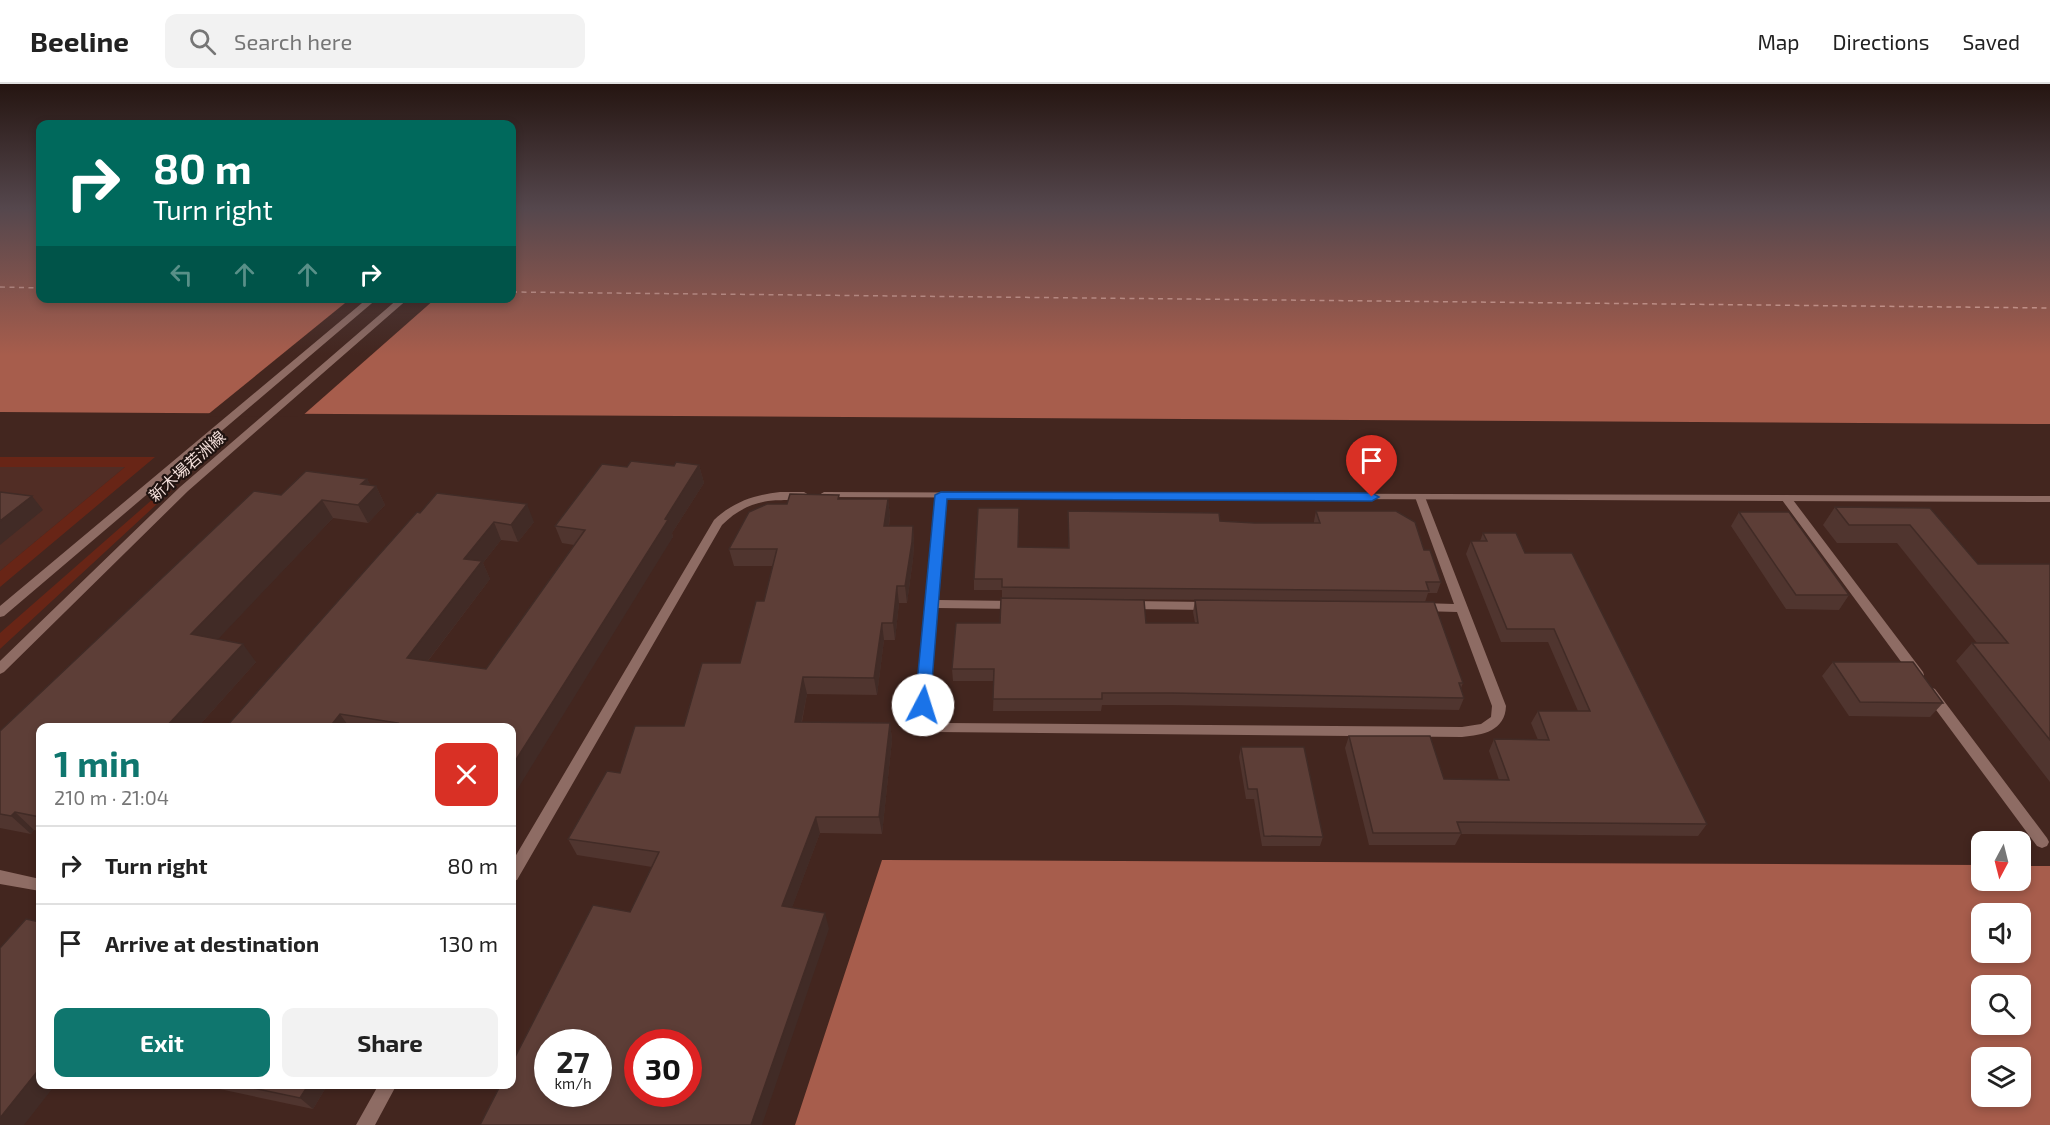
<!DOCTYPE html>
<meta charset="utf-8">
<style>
body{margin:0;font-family:"Exo 2","Noto Sans JP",sans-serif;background:#f2f2f2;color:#222;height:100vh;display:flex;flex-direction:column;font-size:22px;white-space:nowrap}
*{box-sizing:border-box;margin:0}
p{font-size:20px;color:#767676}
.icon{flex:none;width:33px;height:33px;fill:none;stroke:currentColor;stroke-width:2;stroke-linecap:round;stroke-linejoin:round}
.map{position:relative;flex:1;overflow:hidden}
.side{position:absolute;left:36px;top:639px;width:480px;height:366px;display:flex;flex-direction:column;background:#fff;border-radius:12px;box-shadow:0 3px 9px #0003}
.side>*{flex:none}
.banner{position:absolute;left:36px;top:36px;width:480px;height:183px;border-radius:12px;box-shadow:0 3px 9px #0003;background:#00695c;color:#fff;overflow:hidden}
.needle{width:39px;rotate:187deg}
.fabs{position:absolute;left:1971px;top:747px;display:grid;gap:12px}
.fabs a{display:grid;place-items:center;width:60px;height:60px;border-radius:12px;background:#fff;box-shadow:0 3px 9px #0003;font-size:30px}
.speed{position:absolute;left:534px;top:945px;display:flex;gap:12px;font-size:30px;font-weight:700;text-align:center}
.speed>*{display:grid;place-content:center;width:78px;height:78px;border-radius:50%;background:#fff;box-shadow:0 3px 9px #0003;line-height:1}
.speed small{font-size:15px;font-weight:400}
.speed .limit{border:9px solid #d22;background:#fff;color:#111}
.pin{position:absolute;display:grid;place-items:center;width:51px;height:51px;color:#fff;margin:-62px -26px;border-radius:50% 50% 50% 0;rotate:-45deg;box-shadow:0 0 6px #0007}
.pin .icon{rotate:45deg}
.me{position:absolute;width:66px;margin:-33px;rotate:5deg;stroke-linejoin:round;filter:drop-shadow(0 0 4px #0008)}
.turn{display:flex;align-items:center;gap:21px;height:126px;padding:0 18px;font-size:27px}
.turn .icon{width:78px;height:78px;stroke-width:2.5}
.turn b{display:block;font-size:42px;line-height:51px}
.lanes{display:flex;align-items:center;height:57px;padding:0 18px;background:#0003;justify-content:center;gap:30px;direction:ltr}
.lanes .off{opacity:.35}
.round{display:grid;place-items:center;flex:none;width:63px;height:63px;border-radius:12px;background:#f2f2f2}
.headline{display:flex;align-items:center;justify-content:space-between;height:102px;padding:0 18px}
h1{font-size:36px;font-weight:700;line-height:45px;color:#0f766e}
.action{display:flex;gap:12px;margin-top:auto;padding:12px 18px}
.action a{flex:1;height:69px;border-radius:12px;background:#0f766e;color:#fff;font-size:24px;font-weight:700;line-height:69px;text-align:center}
.action a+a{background:#f2f2f2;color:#222}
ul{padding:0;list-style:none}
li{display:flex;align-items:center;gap:18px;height:78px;padding:0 18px;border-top:2px solid #e0e0e0}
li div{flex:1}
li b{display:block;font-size:22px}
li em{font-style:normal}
header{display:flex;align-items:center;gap:36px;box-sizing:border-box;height:84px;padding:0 30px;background:#fff;border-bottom:2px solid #e0e0e0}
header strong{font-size:28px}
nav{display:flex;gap:33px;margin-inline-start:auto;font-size:21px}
.search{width:420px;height:54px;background:#f2f2f2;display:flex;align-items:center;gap:15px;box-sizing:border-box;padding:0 21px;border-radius:12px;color:#767676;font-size:22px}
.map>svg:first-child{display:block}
.built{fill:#512d25}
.green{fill:#682516}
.water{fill:#a75d4c;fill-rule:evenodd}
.pier{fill:#43261f}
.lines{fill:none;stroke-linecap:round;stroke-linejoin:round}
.ferry{stroke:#f1b1a2;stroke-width:1.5;stroke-dasharray:5 4.5;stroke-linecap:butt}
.minor{fill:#8e6c64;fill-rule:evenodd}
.tertiary{fill:#8e6c64;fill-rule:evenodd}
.wall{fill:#50352f}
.shaded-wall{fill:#412b26}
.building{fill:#5d3e37;stroke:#412b26;stroke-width:1.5;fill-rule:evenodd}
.route{fill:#1a73e8;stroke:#114b97;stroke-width:1.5}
.labels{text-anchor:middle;stroke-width:4.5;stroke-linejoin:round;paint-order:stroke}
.street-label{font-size:16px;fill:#f3dfda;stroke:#201310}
</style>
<header>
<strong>Beeline</strong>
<div class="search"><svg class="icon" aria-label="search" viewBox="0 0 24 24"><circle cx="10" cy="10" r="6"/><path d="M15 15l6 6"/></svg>Search here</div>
<nav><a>Map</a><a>Directions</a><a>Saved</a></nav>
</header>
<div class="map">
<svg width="2050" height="1041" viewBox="0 0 2050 1041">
<rect width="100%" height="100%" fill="#43261f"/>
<path class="built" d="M0,383H125L0,487Z"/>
<path class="green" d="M0,373H155L0,503V487L125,383H0Z
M162,407H171L0,565V549Z"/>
<path class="water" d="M0,125H40V214H512V125H2050V340L0,328Z
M882,776L1981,781L1982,796H2020L2021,782H2050V1041H795ZM1982,830H2020V868H1982ZM1982,902H2020V940H1982ZM1982,974H2020V1012H1982Z"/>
<path class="pier" d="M350,215H435L301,333L206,332Z"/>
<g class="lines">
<path class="ferry" d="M0,203L40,204
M512,208L2050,224"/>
<path class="minor" d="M941,408L946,411L938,516L1017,517L1023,521L1017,525L937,524L930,621L938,636L943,639L1462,643L1481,640L1491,633L1492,622L1457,528L1421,527L1415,523L1421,519L1454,520L1415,413L1420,410L1425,413L1506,622C1505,647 1483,651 1462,653L937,648L928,644L916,621L936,411Z
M1786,411L1790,412L1923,588L1924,591L1923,594H1913L1782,416L1781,414Z
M1130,517L1209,518L1215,522L1209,526L1130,525L1124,521Z
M1930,603L1935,605L2047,754L2049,758L2047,762L2042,764L2037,762L1925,611L1924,608L1925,605Z"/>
<path class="tertiary" d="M368,214H378L4,532L0,533V522Z
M399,214H409L188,407L4,588L0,590V577L180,403Z
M780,408H804L809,411C801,418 780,415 768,417C749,420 735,428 722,441L517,796L512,797V778L714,436C733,418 754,411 780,408Z
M824,408L2050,412V418L820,413L819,411Z
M0,786L40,795V807L0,800Z
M379,1000H397L375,1041H356Z"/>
</g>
<path class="wall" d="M699,381L704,399L672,449L673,453L512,644H225L417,428L534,438L518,458L501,456L483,479L490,495L428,577L486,585L574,461L562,459L555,442L627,383Z
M367,395L371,402H376L385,421L368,439L333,434L217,555L256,578L197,644H40V747L34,746L31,750L0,744V647L281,411Z
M840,415H888L890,432L889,442H913L914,459L913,475L907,519H899L895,556H884L877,611L807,610L802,638L890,639L892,656L882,750L820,749L792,823L829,845L630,828L652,783L577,771L568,755L620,689L684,642L740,579L764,517L773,482H734L729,465Z
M1835,423L1930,424L1978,480H2050V698L1956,577L1972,559H1977L1897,459H1837L1823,441Z
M1068,427L1255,439H1314V437L1316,427L1424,466L1441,498L1437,509H1428L1425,518L1002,514V506H974V495L1018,463L1068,464Z
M1739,428L1849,511L1839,526L1786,525L1731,442Z
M1483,449L1525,469L1707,740L1698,752L1461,750L1455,761H1369L1345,664L1349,652L1444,695L1499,696L1489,667L1494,655L1538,656L1531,639L1538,627H1578L1548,558H1501L1466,470L1471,457H1480Z
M1195,516L1463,599L1461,604L1464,614L1459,626L1170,621H1102L1101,627H993L994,597H953L952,585L1146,539H1195L1193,528Z
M1833,578L1943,619L1930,633L1849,632L1822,592Z
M1241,663L1323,753L1320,762H1262L1254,715H1246L1239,673Z
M196,1000H328L313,1025Z"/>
<path class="shaded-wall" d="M699,381L704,399L672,449L673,453L512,714V682L665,435Z
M367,395L373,405L376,402L385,421L368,439L358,421L361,400Z
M32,412L43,426L0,461V437Z
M888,415L890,432L886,459L884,442Z
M322,416L333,434L205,569L191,550Z
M527,420L534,438L518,458L511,441Z
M494,438L501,456L483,479L490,495L417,591L407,574L464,475Z
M913,442L914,459L913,475L907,519L905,502Z
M897,502L899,519L895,556L893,539Z
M882,539L884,556L877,611L874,594Z
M243,560L256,578L197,644H165Z
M803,593L807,610L798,655L795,638Z
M340,630L350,644H329Z
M890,639L892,656L882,750L879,733Z
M15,728L34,746L31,750L11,732Z
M816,733L820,749L787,837L782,822Z
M825,829L829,845L762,1041H751Z
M40,984V1000H56L24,1041H0V1034Z
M309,1000H328L313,1025L300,1014Z"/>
<path class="building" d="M631,377L674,382L676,378L699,381L665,435L668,436L512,682V644H395L398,639L340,630L329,644H225L417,428L420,429L437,409L527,420L511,441L494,438L464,475L482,477L407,574L486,585L585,446L555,442L602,380L627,383Z
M306,387L367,395L361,400L376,402L358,421L322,416L191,550L243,560L165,644H40V733L15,728L11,732L0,730V647L254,407L281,411Z
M0,408L32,412L0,437Z
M790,410L839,411L838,415H888L884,442H913L912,458L905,502H897L893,539H882L874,594L803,593L795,638L890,639L879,733H816L782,822L825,829L751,1041H480L501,1000H512V979L593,821L630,828L659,768L568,755L607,687L620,689L635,642H684L702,579H740L756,517H764L777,465H729L749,428L767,420H787ZM548,958H598V1010H548ZM638,958H688V1010H638Z
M1835,423L1930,424L1978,480H2050V656L1972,559H2008L1910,441H1849Z
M978,424H1019L1018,463L1069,464L1068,427L1219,429L1220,437L1255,439H1320L1316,427H1396L1415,438L1424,466H1430L1441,498H1426L1429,507L1002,503V495H974Z
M1739,428H1789L1849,511H1796Z
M1483,449H1516L1525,469H1572L1707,740L1457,738L1461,749H1373L1349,652H1430L1444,695L1509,696L1494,655L1549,656L1538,627H1590L1554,545H1507L1471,457H1487Z
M1001,514L1144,516L1146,539H1198L1195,516L1434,518L1463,599H1459L1464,614L1172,609H1102V615H993L994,585H952L956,539H1000Z
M1833,578H1913L1943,619L1860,618Z
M1241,663H1304L1323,753L1264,752L1257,705H1248Z
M26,835L40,838V958L37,962L40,963V984L0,1034V864Z
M234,1000H309L300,1014Z"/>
<linearGradient id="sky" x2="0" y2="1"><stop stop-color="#251511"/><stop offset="0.46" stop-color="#55474d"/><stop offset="1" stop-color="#55474d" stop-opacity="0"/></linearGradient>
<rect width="2050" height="271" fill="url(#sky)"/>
<path class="route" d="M941,408L1372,409L1379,413L1372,417L947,415L930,621L923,627L915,621L935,411Z"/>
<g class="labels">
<g class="street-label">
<text transform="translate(187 382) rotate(-42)" y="6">新木場若洲線</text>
</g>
</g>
</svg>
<div class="fabs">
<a><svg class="needle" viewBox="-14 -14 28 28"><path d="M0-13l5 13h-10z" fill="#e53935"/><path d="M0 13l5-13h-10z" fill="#767676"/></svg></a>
<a><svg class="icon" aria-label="sound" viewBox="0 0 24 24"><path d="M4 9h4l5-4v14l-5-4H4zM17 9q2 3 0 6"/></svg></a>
<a><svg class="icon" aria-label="search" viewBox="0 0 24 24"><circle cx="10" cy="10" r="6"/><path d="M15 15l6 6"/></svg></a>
<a><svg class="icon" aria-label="layers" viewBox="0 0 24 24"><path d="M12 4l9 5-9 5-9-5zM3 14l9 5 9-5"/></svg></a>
</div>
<div class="speed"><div>27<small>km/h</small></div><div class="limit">30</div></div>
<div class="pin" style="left:1372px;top:413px;background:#d93025"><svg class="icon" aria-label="arrive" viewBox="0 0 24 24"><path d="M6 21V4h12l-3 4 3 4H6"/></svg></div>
<svg class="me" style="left:923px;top:621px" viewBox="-20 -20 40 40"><circle r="19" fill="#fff"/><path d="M0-13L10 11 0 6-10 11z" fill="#1a73e8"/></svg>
<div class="banner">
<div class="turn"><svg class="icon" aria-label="right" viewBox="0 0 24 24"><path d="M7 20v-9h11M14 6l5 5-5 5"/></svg><div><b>80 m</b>Turn right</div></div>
<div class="lanes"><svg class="icon off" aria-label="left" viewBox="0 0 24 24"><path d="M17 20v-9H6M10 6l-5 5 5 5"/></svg><svg class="icon off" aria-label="ahead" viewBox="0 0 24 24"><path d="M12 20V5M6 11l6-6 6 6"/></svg><svg class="icon off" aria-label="ahead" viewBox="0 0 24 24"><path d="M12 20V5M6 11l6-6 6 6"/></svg><svg class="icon" aria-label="right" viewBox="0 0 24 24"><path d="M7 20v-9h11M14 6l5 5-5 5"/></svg></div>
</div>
<section class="side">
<div class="headline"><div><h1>1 min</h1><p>210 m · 21:04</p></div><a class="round" style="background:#d93025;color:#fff"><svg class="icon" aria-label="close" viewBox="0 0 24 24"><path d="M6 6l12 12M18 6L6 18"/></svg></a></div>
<ul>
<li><svg class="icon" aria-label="right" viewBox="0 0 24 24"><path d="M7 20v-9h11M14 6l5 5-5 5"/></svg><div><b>Turn right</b></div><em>80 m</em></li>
<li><svg class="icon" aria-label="arrive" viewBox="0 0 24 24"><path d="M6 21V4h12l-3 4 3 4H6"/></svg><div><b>Arrive at destination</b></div><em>130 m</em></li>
</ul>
<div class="action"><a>Exit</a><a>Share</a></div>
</section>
</div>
